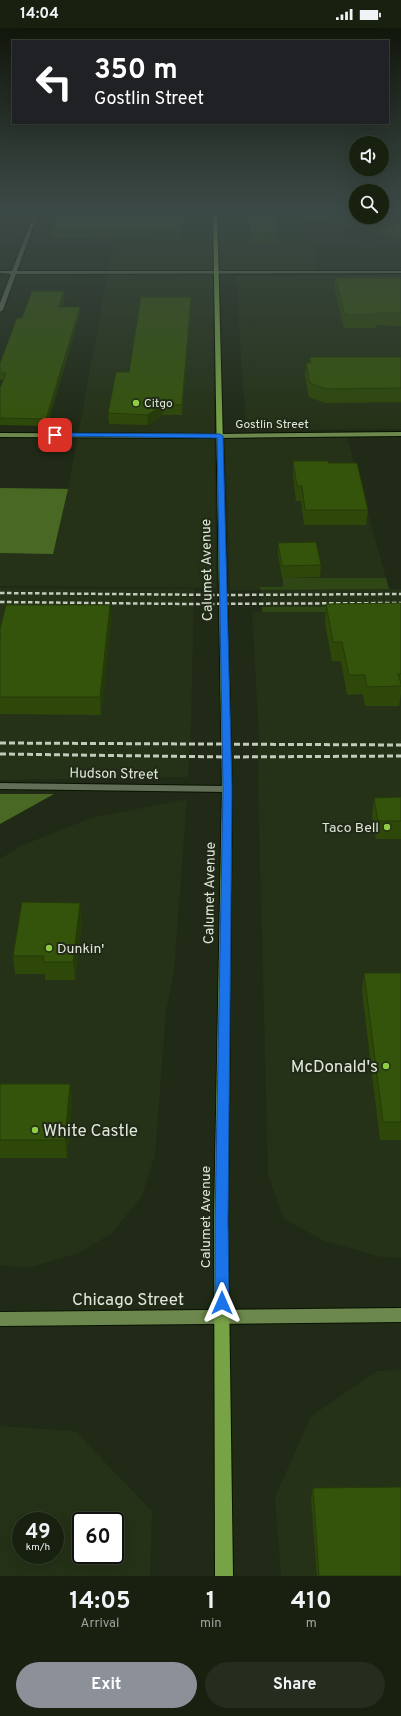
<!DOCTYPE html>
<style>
body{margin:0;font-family:Overpass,sans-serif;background:#252d1e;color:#f1f3f6;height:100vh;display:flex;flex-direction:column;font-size:15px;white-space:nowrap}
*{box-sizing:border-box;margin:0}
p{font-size:13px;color:#9fa39f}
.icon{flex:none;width:22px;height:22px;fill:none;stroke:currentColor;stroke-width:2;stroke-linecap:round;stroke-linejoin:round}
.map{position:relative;height:1548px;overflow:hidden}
.sheet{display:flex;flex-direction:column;background:#182010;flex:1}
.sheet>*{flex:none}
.banner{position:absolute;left:12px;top:12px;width:377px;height:84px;border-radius:0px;box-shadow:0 4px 16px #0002,0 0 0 1px #363e30;background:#202124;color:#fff;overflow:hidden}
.fabs{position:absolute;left:349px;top:108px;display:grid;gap:8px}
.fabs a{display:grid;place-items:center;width:40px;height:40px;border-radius:50%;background:#182010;box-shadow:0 4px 16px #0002,0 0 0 1px #363e30;font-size:20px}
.speed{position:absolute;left:12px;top:1484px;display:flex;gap:8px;font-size:20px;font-weight:700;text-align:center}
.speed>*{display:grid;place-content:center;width:52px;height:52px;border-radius:50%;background:#182010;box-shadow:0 4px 16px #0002,0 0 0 1px #363e30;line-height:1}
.speed small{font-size:10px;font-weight:400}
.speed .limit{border:2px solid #111;border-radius:6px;background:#fff;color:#111}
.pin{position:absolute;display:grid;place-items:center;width:34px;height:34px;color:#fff;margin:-17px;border-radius:8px;box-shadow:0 2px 6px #0006}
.me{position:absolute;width:44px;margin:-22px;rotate:0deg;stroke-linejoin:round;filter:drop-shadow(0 0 3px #0008)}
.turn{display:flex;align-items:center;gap:14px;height:84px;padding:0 16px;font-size:18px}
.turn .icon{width:52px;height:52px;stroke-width:2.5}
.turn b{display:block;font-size:28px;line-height:34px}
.eta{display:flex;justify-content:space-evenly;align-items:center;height:68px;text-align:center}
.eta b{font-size:24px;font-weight:700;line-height:28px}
.cta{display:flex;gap:8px;margin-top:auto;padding:8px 16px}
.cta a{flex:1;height:46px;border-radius:24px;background:#8c9099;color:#fff;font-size:16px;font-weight:700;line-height:46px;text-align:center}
.cta a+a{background:#252d1e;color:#f1f3f6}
.status{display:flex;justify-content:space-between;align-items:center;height:28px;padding:0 20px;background:#182010;direction:ltr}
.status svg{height:11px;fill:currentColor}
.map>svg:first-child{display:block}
.built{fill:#253217;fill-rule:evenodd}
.green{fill:#2f4714}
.forest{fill:#486823}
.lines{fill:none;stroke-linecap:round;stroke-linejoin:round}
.street-casing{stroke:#091302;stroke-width:2}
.secondary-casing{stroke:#091302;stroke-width:2}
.primary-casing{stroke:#091302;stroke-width:2}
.street{fill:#626e57;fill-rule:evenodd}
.secondary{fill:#6d884e;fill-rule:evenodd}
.primary{fill:#78a246;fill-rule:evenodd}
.rail-far1{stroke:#c3cabc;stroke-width:2.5;stroke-dasharray:4.5 2.5;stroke-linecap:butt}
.rail{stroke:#c3cabc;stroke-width:3;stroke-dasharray:6 3;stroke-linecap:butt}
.wall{fill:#2e4809}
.shaded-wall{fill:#253b08}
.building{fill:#35540b;stroke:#253b08}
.route{fill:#1a73e8;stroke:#114b97}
.poi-dot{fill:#8ecd43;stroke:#202a16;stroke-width:1.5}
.labels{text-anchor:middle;stroke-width:4;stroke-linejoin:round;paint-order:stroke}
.far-poi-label{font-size:12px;fill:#e0e7da;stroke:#202a16;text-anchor:start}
.far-street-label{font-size:12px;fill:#e0e7da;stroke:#202a16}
.street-label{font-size:14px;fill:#e0e7da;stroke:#202a16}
.poi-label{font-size:14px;fill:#e0e7da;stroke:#202a16;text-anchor:end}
.near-poi-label{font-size:17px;fill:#e0e7da;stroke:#202a16;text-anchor:end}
.near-street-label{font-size:17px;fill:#e0e7da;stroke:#202a16}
</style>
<div class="status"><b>14:04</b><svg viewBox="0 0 49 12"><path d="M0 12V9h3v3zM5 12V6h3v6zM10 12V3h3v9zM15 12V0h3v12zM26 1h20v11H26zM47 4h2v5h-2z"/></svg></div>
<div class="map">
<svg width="401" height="1548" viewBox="0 0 401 1548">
<rect width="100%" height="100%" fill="#202a16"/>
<path class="built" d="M121,183H212L216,560L0,558V460H68L108,245Z
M218,183H269L307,191L318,243L220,244Z
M236,248H401V401L246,402Z
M225,409H347L389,561H401V578L262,579L261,562H230Z
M0,560L194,561L191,698L188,749L0,752Z
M252,584H401V1230L381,1229L324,1213L283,1190L268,1146L258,751L259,709Z
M187,771L174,943L166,983L155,1127L142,1168L112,1205L79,1225L31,1239L0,1238V831L20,818L91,790Z
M401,1342V1548H281L275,1469L311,1388L377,1343Z
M0,1398L75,1403L152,1483L150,1548H0ZM21,1493H55V1527H21ZM81,1493H115V1527H81Z"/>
<path class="green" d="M272,183H356V189H382V183H401V210Z
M283,550H386L389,561L261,562L260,559H283Z
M401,578V584H262V579Z"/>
<path class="forest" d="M0,460L68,461L53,526L0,525Z
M0,766H54L0,796Z"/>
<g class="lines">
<g class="street-casing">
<path id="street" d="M35,183H39L17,243H401V245L16,246L3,282L0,284V275L11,246L0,245V243H12Z
M0,755L227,758L232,761L227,764L0,761Z"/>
</g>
<g class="secondary-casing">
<path id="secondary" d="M401,404V408L220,410L0,409V405L220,406Z
M401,1280V1294L0,1298V1284Z"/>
</g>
<g class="primary-casing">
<path id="primary" d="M213,183H217L232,761L228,1193L233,1548H215L214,1193L222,761Z"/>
</g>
<use href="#street" class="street"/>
<use href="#secondary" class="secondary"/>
<use href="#primary" class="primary"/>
<path class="rail-far1" d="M0,565L223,567L401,566
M0,574L188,576L401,575"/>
<path class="rail" d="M0,715L401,717
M0,726L227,729L401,728"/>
</g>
<path class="wall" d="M248,183H274L276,205V214H250Z
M184,191L181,211L53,210L52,202Z
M335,250L401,253V298L376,297V300H344L335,262Z
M65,270L62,279L80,286L47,398L0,397V360L3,352H0V335L22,290Z
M191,278L182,387H163L148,397L109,396L108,385L129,344Z
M310,329H401V374L325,375L309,369L305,348L306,335H309Z
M293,433L328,435L368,482L366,497H304L301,473H296L293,448Z
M278,515L321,537L320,549L282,550L278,526Z
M401,575V666L399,678H365L363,666L347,667L341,633H332L325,595L326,576Z
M110,577L111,593L101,687L0,686V601Z
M401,769V811H376L372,787L374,770Z
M82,893L75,952H45V946H15L13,928Z
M364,945H401V1112H380L362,963Z
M0,1056H70L72,1074L67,1130H0Z
M313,1460L401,1548H317L311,1470Z"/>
<path class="shaded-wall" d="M0,183H3L0,188Z
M184,183V191L181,211V203Z
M64,263L65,270L60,285L59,279Z
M191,269V278L182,387V377Z
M80,279V286L47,398L46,391Z
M163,377V387L148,397L147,387Z
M110,577L111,593L101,687L100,669Z
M80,875L82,893L75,952L73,934Z
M70,1056L72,1074L67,1130L65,1112Z"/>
<path class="building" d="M59,183H184L181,203L52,202Z
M249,183H274L276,205L250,206Z
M335,250H400L401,253V285H376L377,287H345Z
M32,263H64L59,279H80L46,391L0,390V360L6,345H0V335L17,290H22Z
M141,269H191L182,377H163L147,387L108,385L116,344H129Z
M310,329H401V360L326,361L310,355L306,335H311Z
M293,433H328V435H357L368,482H305L302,458H297Z
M316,514L321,537L282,538L278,515Z
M401,575V646H398L401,656V658L367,659L365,647H349L342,614H333L326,576Z
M6,577H110L100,669H0V608L1,606H0V601Z
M401,769V793H378L374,770Z
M22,874L80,875L73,934H43L44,928H13Z
M364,945H401V1094H383Z
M0,1056H70L65,1112H0Z
M401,1459V1548H319L313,1460Z"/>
<linearGradient id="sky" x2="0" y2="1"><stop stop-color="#12170c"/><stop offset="0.46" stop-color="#3c4a47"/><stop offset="1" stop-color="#3c4a47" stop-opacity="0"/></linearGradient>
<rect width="401" height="399" fill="url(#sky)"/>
<path class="route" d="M55,405L220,406L223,408L232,761L228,1193L229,1275L227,1280L222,1282L217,1280L215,1275V1193L223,761L217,410L53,408L52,407Z"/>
<g class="poi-dot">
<circle cx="136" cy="375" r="4"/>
<circle cx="387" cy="799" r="4"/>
<circle cx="49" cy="920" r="4"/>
<circle cx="386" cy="1038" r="4"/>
<circle cx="35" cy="1102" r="4"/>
</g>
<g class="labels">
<g class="far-poi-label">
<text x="144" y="379">Citgo</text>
</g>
<g class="far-street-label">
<text x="272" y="400">Gostlin Street</text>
</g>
<g class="street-label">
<text transform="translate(206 542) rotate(-91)" y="5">Calumet Avenue</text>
<text transform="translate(114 745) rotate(1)" y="5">Hudson Street</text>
<text transform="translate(209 865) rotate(-89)" y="5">Calumet Avenue</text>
<text transform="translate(205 1189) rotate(-90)" y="5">Calumet Avenue</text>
</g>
<g class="poi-label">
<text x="379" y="804">Taco Bell</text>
<text x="57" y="925" text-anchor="start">Dunkin'</text>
</g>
<g class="near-poi-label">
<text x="378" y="1044">McDonald's</text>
<text x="43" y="1108" text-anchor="start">White Castle</text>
</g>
<g class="near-street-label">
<text x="128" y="1277">Chicago Street</text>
</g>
</g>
</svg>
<div class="fabs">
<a><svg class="icon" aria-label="sound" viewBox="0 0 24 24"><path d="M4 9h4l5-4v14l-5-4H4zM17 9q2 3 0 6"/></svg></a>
<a><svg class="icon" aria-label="search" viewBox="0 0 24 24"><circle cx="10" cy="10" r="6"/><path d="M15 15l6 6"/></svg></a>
</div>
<div class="speed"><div>49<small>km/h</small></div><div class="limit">60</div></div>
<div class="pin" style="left:55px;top:407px;background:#d93025"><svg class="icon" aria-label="arrive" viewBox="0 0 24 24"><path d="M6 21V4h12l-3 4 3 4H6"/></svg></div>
<svg class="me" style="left:222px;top:1275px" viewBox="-20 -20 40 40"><path d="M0-17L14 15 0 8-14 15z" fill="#1a73e8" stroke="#fff" stroke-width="4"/></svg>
<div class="banner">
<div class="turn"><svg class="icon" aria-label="left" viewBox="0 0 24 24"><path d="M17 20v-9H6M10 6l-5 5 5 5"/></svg><div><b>350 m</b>Gostlin Street</div></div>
</div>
</div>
<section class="sheet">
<div class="eta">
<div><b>14:05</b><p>Arrival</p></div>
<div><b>1</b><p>min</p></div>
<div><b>410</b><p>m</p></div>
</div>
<div class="cta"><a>Exit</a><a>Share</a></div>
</section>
